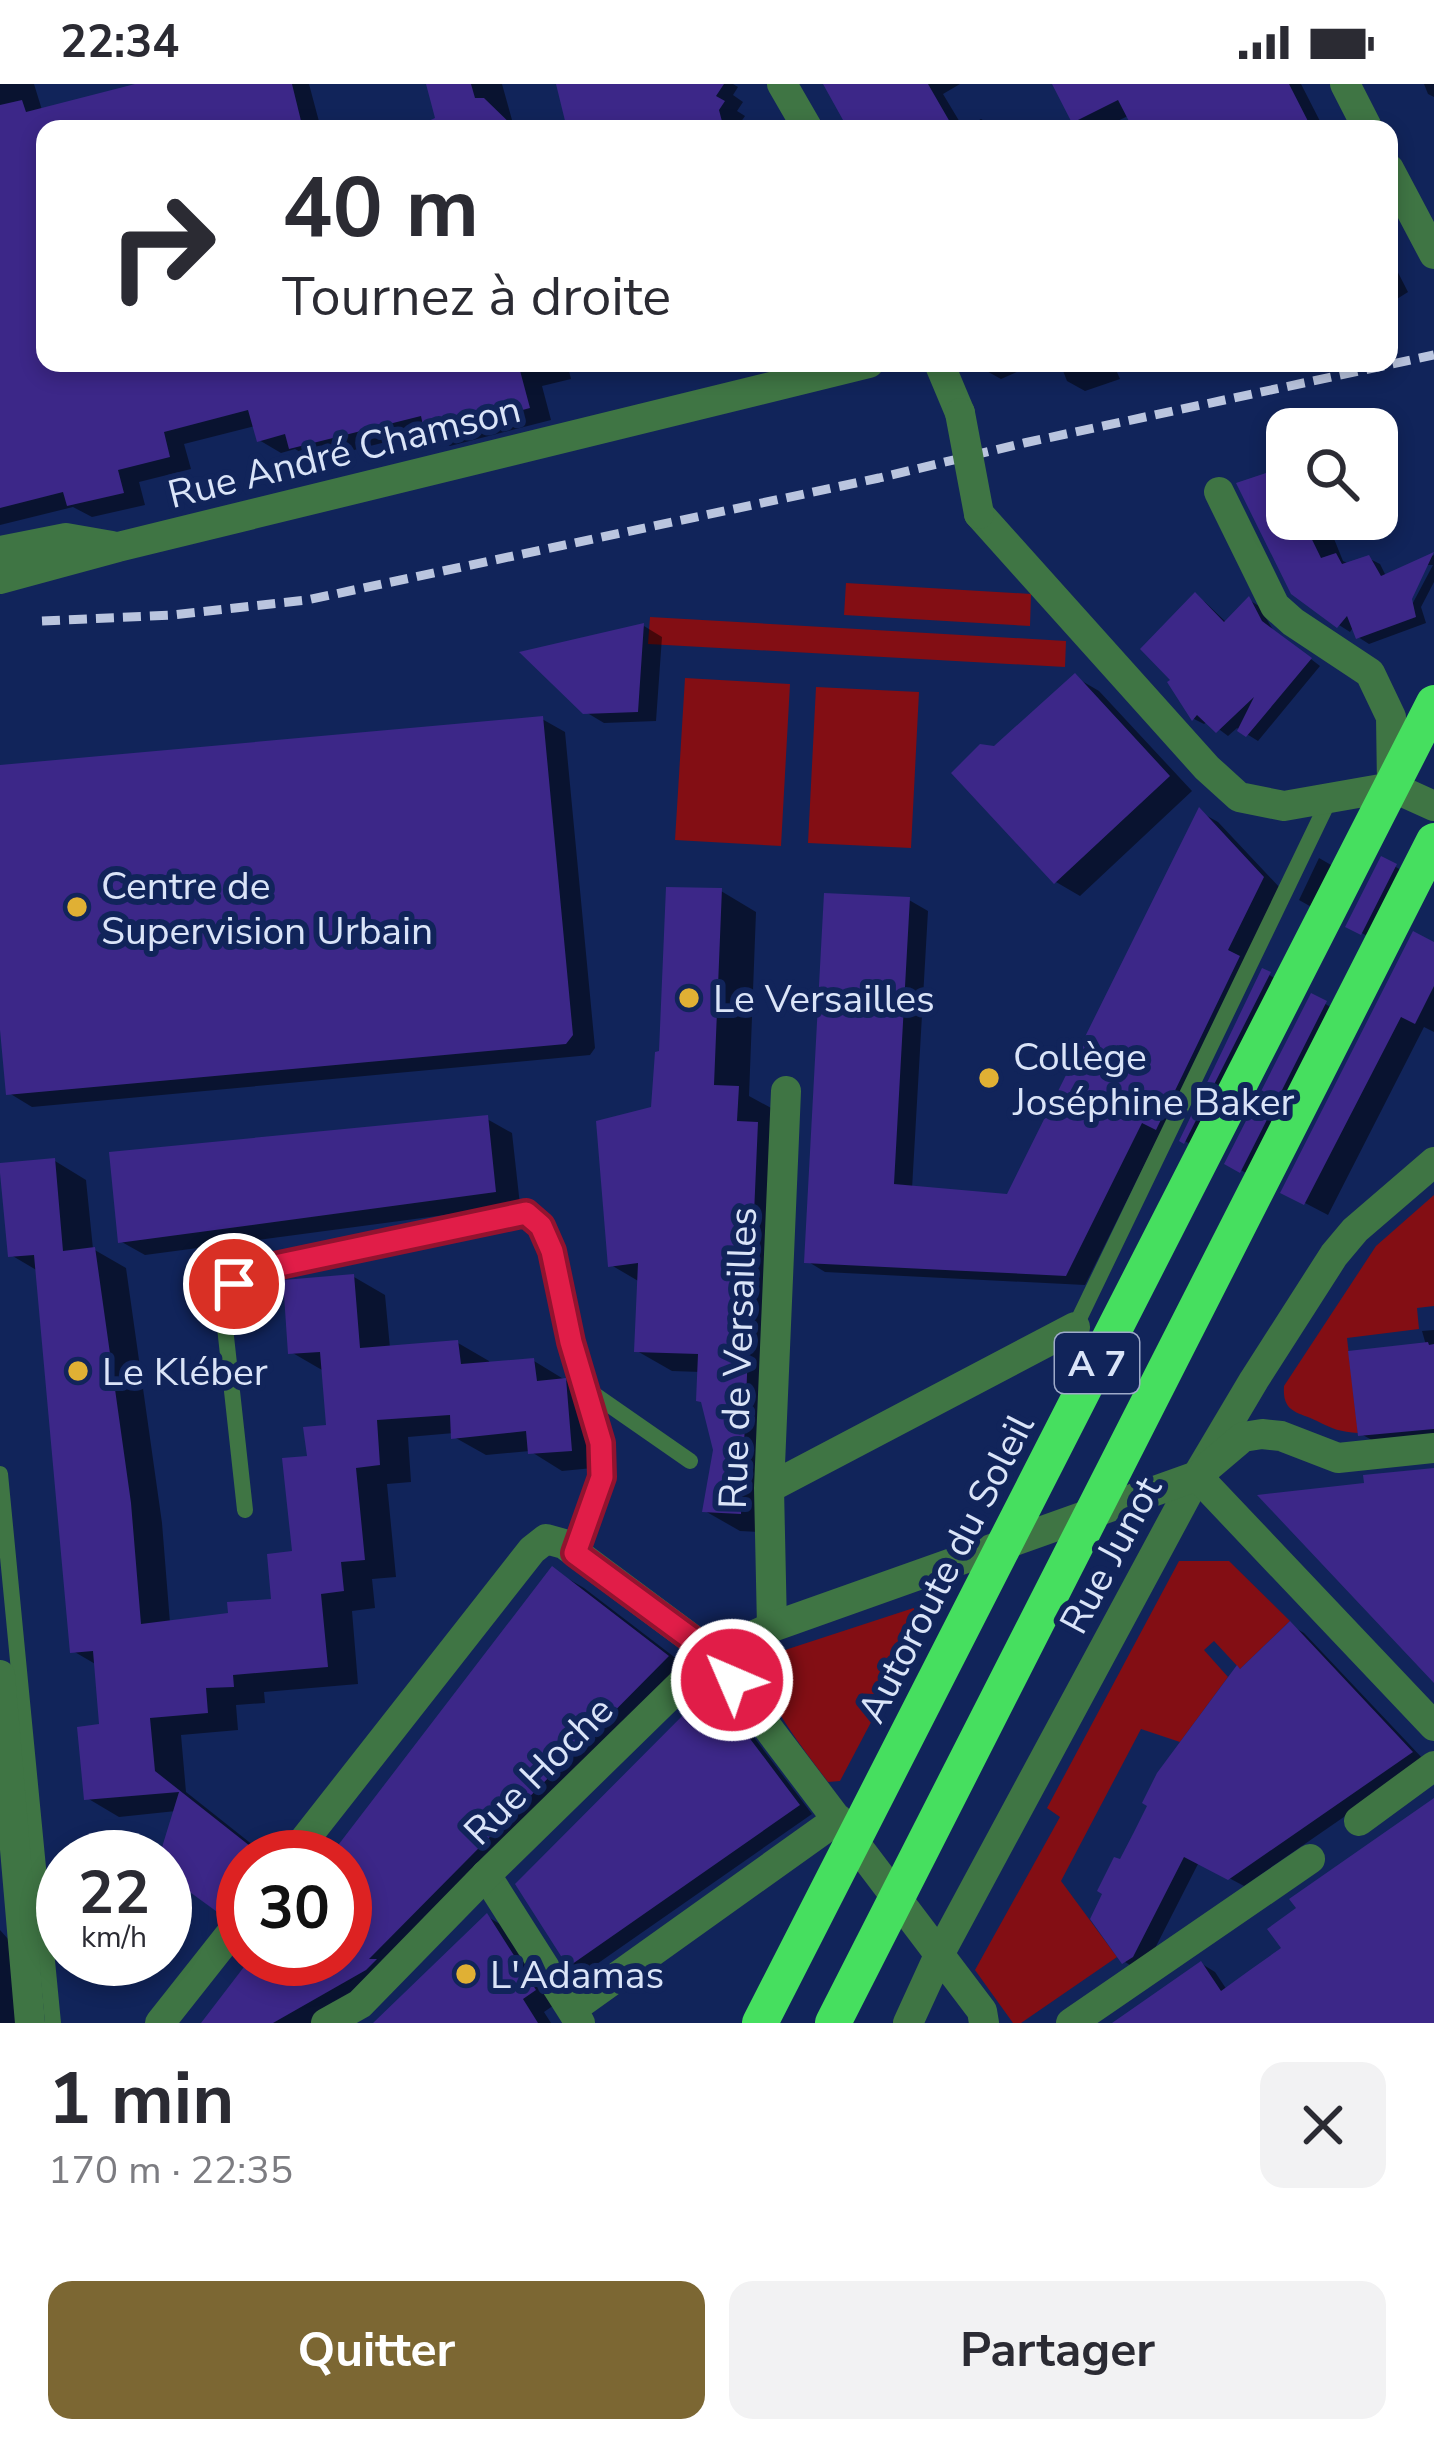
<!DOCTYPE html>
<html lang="fr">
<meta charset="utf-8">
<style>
body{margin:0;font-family:"Nunito Sans",sans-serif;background:#f2f2f3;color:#2b2b33;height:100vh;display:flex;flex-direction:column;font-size:45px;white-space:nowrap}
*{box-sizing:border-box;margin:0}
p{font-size:39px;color:#7c7c81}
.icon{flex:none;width:66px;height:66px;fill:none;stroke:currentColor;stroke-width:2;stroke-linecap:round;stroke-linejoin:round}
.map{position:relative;height:1939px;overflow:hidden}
.drawer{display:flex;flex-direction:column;background:#fff;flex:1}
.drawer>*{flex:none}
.hud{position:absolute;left:36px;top:36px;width:1362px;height:252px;border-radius:24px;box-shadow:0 6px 18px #0003;background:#fff;color:#2b2b33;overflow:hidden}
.controls{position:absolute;left:1266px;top:324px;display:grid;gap:24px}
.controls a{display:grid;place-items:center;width:132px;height:132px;border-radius:24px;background:#fff;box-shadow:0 6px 18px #0003;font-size:60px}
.speed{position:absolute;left:36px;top:1746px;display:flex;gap:24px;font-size:60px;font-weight:700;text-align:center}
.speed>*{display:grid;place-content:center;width:156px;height:156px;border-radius:50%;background:#fff;box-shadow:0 6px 18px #0003;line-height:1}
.speed small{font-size:30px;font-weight:400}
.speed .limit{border:18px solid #d22;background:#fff;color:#111}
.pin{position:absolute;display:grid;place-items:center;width:102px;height:102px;color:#fff;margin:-51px;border:6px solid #fff;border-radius:50%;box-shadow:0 3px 12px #0007}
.me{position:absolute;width:132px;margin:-66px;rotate:315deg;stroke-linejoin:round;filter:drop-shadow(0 0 9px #0008)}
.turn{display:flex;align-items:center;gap:42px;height:252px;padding:0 48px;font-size:54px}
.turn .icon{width:156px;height:156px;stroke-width:2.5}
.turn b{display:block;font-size:84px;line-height:102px}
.round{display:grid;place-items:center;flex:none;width:126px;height:126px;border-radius:24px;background:#f2f2f3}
.summary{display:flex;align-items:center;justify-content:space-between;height:204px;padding:0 48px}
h1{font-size:72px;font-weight:700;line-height:90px}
.cta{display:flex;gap:24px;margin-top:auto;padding:24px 48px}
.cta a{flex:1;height:138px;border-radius:24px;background:#7c6733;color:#fff;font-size:48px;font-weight:700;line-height:138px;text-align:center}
.cta a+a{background:#f2f2f3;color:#2b2b33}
.status{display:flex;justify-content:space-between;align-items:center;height:84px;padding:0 60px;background:#fff;direction:ltr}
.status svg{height:33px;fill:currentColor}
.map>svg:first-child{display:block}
.green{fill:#830e14}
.shadow{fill:#0007;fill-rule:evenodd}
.building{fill:#3c2788}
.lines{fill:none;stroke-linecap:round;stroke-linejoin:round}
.service{stroke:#3f7544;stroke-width:16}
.minor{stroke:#3f7544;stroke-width:30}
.tertiary{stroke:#3f7544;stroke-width:30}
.rail{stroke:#bac5df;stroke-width:9;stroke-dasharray:18 9;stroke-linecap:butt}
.minor-bridge{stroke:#3f7544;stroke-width:30}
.motorway-bridge{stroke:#46df5f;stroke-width:36}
.route-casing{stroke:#92132f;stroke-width:30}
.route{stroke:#e11d48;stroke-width:21}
.poi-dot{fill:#e0b034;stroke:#11245a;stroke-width:4.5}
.labels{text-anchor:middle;stroke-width:12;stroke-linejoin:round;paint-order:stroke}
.shield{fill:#11245a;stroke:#9eaac9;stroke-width:3}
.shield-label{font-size:36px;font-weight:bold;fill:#dae4f8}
.street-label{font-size:39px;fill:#dae4f8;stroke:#11245a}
.poi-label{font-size:39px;fill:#dae4f8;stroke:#11245a;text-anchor:start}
</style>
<div class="status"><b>22:34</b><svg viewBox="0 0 49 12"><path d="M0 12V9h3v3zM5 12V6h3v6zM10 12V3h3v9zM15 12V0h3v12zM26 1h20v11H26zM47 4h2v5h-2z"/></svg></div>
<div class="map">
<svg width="1434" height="1939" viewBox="0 0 1434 1939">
<rect width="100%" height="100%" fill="#11245a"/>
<path class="green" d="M846,499L1031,510L1030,542L844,531Z
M650,533L1066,557L1065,583L648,560Z
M685,594L790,600L781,762L675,756Z
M816,603L919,608L911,764L808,759Z
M1434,1111V1222L1417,1224L1419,1245L1347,1254L1358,1349C1341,1348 1332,1345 1317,1337C1298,1328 1282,1329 1284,1302L1376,1162Z
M1179,1477H1229L1290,1537L1240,1585L1214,1557L1204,1566L1228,1593L1180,1658L1141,1645L1061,1797L1117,1873L1021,1939H1013L975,1886L1060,1733L1047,1724Z
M935,1517L840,1697L828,1698C813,1677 772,1627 769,1604C767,1588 774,1579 782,1567Z"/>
<path class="shadow" d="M0,0H34L42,26L145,0H309L321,45H45V279H289L291,284L328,279H567L571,295L542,302L551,336L450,362L426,348L314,376L295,365L281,369L259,356L255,342L184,360L191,385L139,398L145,421L92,433L73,423L0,441Z
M429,0H502L512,36L521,45H440Z
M560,0H733L738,3L733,11L743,18L737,27L745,32L736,45H536L568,35Z
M825,0H960L943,10L964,45H850Z
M1056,0H1301L1324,45H1137L1130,31L1101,45H1089L1074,36Z
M1424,0H1434V13L1428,10Z
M981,35L998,45H964Z
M1389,171L1408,208L1389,220Z
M980,279H1037L1001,295L983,285Z
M1060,279H1113L1120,295L1085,307L1067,297Z
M1287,386V435H1326L1343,477L1347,479L1368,474L1380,480L1386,492L1434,471V498L1421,523L1426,539L1369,560L1358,553L1354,542L1350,548L1339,541L1241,401ZM1426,481H1433L1407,530L1402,527Z
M1195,512L1205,518L1227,539L1249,516L1259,522L1273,546L1320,582L1258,657L1237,644L1228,652L1208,637L1204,640L1194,635Z
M644,542L662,553L656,637L604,639L584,627Z
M1075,593L1099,607L1192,707L1080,812L1056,798L994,665Z
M542,635L565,648L595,964L590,971L32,1023L9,1009L0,912V684Z
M1200,728L1218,738L1281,805L1085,1201L825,1188L807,1177L909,816L928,827L912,1105L1009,1113Z
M1319,774L1345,789L1324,830L1299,816Z
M1383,776L1414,793L1380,859L1349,842Z
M721,807L756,828L749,1012L773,1025L775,1449L740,1447L705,1427L716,1366L701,1288L672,1287L637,1267L640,1198L611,1181L654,1026Z
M1434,861V948L1424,943L1328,1131L1284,1108Z
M1264,888L1294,905L1209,1071L1183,1056Z
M1313,913L1350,934L1266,1100L1228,1079Z
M487,1035L512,1049L520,1121L145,1171L120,1157Z
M55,1077L86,1096L93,1165L126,1184L162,1439L170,1539L231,1532L274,1517L295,1470L310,1375L330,1344L322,1286L291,1268L354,1193L385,1211L390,1264L458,1259L489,1277L490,1280L534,1277L598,1316L603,1383L562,1387L530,1367L486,1371L454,1353V1349L408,1353L411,1398L387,1400L396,1493L372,1495L375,1524L352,1527L358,1600L264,1608L265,1619L236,1621L238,1646L181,1651L186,1708L268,1773H243V1840L165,1787V1773H162L176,1727L119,1733L87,1714L103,1643L97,1581L73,1567L38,1187L11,1171Z
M1434,1246V1356L1379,1360L1361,1350L1426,1261L1422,1247Z
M553,1486L584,1504L699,1592L335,1939H205L254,1875H345V1773H332Z
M1290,1541L1304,1549L1425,1677L1244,1802L1199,1778L1147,1880L1138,1886L1125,1878L1121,1779L1241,1587Z
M712,1607L725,1615L812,1730L584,1889L570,1881Z
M1434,1719V1939H1117L1202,1880L1215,1888L1227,1906L1285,1865Z
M488,1833L510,1846L557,1919L544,1928L551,1939H377Z
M0,1846L32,1882L37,1939H0Z"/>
<path class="building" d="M135,0H292L303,45H45V279H272L274,286L299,279H518L530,324L425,351L421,332L289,365L285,350L257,358L248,326L164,348L170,373L118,386L124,409L67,422L63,408L0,424V21L22,16L26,28Z
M426,0H471L475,14H484L516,45H411L435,34Z
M556,0H724L716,12L725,17L719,26L724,45H567Z
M823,0H928L954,45H848Z
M1052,0H1289L1312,45H1133L1118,16L1072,39Z
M1287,382V435H1302L1321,474L1336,469L1342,480L1369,471L1381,492L1434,468L1412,515L1416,533L1356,555L1347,532L1337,544L1291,510L1236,399Z
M1195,508L1224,538L1249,512L1262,537L1312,574L1246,653L1237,647L1254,613L1216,649L1197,631L1192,637L1167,598L1170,596L1140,565Z
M644,539L638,628L583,630L519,568Z
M1075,589L1170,692L1054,800L951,689L980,660L994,662Z
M543,632L573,951L566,960L6,1011L0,946V681Z
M1199,723L1264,793L1228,866L1240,872L1156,1046L1142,1039L1066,1192L804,1179L824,809L910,813L894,1100L1007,1110Z
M1381,772L1397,780L1361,851L1345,843Z
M666,803L722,804L714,1001L739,1002L737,1037L758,1038L741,1430L702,1428L713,1366L701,1318L696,1317L698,1270L634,1268L638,1179L608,1183L596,1037L651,1023L655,968L659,967Z
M1413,847L1434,858V902L1415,940L1401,933L1304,1121L1280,1109Z
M1262,884L1271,888L1184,1060L1179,1057Z
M1311,909L1327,917L1240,1089L1224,1080Z
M488,1031L496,1108L118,1159L109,1068Z
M55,1074L63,1167L95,1163L131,1419L141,1540L228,1529L227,1518L271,1515L267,1470L292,1467L282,1374L307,1372L303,1343L326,1341L320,1268L288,1270L283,1196L354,1190L360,1264L458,1256L461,1280L534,1274L537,1297L566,1294L572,1367L528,1370L526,1347L451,1355L450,1331L377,1336L380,1381L356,1384L365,1476L341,1478L344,1507L321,1510L328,1583L233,1591L234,1603L206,1604L208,1629L150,1634L155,1687L264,1773H243V1800L220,1830L165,1790V1773H159L179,1708L84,1716L77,1643L99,1640L93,1567L70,1569L34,1171L8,1173L0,1089V1079Z
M1428,1258L1429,1261L1434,1260V1345L1358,1352L1348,1267Z
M1434,1384V1599L1257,1411L1364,1399L1363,1391Z
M552,1482L669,1572L369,1875H377L366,1886L273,1939H201L250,1875H345V1773H329Z
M1290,1537L1413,1668L1228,1796L1184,1773L1133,1873L1122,1880L1090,1835L1102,1810L1097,1807L1114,1773L1120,1775L1134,1748L1147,1722L1142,1719L1157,1689L1237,1581L1240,1585Z
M711,1603L800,1721L568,1883L515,1800Z
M1434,1714V1939H1112L1201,1877L1221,1907L1250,1886L1281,1864L1267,1845L1296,1824L1289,1815Z
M487,1829L536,1906L523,1915L538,1939H373Z"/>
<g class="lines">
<path class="service" d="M1075,1243L1330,714
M585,1304L690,1377
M0,1390L53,1939
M245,1426L223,1225L234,1200L256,1186L526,1129L541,1141L552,1167L571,1258L600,1359L602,1393L575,1469"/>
<path class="minor" d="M782,0L808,45
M1345,0L1368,45
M1389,85L1434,170
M939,279L960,329
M1219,408L1275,522L1293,538L1370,589L1391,633L1392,701
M979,430L1207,684L1239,713L1284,722L1392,703L1434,722
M0,467L66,454L112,462
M0,495L118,463L869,279
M769,1404L1075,1243
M772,1543L769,1404L786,1007
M0,1591L30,1939
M1359,1737L1434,1682
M291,1773L532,1466L546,1455L564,1460L712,1570L982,1927L984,1939
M486,1791L580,1939
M572,1925L838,1735
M160,1939L243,1834
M908,1939L940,1869L1197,1392L1254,1296L1334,1171L1355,1146L1434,1078
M1071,1939L1310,1775"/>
<path class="tertiary" d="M1197,1392L1434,1642
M326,1939L360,1920L486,1791L712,1570L772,1543L1197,1392L1243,1353L1262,1350L1281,1352L1338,1374L1434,1364"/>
<path class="rail" d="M42,537L172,531L307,516L879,394L1024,359L1434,271"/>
<path class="minor-bridge" d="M960,329L979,430"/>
<path class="motorway-bridge" d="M760,1939L1434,619
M833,1939L1434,757"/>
</g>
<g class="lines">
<g class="route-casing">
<path id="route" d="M234,1200L256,1186L526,1129L541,1142L552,1167L571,1258L601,1359L602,1393L575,1469L712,1570L732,1596"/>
</g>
<use href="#route" class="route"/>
</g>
<g class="poi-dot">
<circle cx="77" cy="823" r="12"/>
<circle cx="689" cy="914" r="12"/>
<circle cx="989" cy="994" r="12"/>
<circle cx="78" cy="1287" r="12"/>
<circle cx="466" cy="1890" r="12"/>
</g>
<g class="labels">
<rect class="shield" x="1055" y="1249" width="84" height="60" rx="9"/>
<g class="shield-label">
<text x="1097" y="1292">A 7</text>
</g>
<g class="street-label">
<text transform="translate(344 367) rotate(-14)" y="14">Rue André Chamson</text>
<text transform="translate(737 1274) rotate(-88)" y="14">Rue de Versailles</text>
<text transform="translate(1110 1471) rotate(-62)" y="14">Rue Junot</text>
<text transform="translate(945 1484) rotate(-63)" y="14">Autoroute du Soleil</text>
<text transform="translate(538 1686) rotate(-45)" y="14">Rue Hoche</text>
</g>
<g class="poi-label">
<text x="101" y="815">Centre de<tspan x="101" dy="45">Supervision Urbain</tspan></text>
<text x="713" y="928">Le Versailles</text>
<text x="1013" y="986">Collège<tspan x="1013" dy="45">Joséphine Baker</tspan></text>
<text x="102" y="1301">Le Kléber</text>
<text x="490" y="1904">L'Adamas</text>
</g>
</g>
</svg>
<div class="controls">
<a><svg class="icon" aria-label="search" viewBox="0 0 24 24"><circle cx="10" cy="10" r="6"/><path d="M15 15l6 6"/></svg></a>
</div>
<div class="speed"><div>22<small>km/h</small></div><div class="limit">30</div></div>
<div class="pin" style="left:234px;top:1200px;background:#d93025"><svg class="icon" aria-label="arrive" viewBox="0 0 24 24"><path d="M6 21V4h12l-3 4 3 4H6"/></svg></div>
<svg class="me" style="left:732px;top:1596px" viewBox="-20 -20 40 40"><circle r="17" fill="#e11d48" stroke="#fff" stroke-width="3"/><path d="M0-11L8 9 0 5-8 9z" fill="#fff"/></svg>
<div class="hud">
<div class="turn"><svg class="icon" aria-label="right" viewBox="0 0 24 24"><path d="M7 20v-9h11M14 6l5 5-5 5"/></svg><div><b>40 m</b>Tournez à droite</div></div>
</div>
</div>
<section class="drawer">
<div class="summary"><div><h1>1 min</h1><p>170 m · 22:35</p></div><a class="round"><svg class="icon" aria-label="close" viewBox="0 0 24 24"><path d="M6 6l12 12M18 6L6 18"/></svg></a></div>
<div class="cta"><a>Quitter</a><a>Partager</a></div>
</section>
